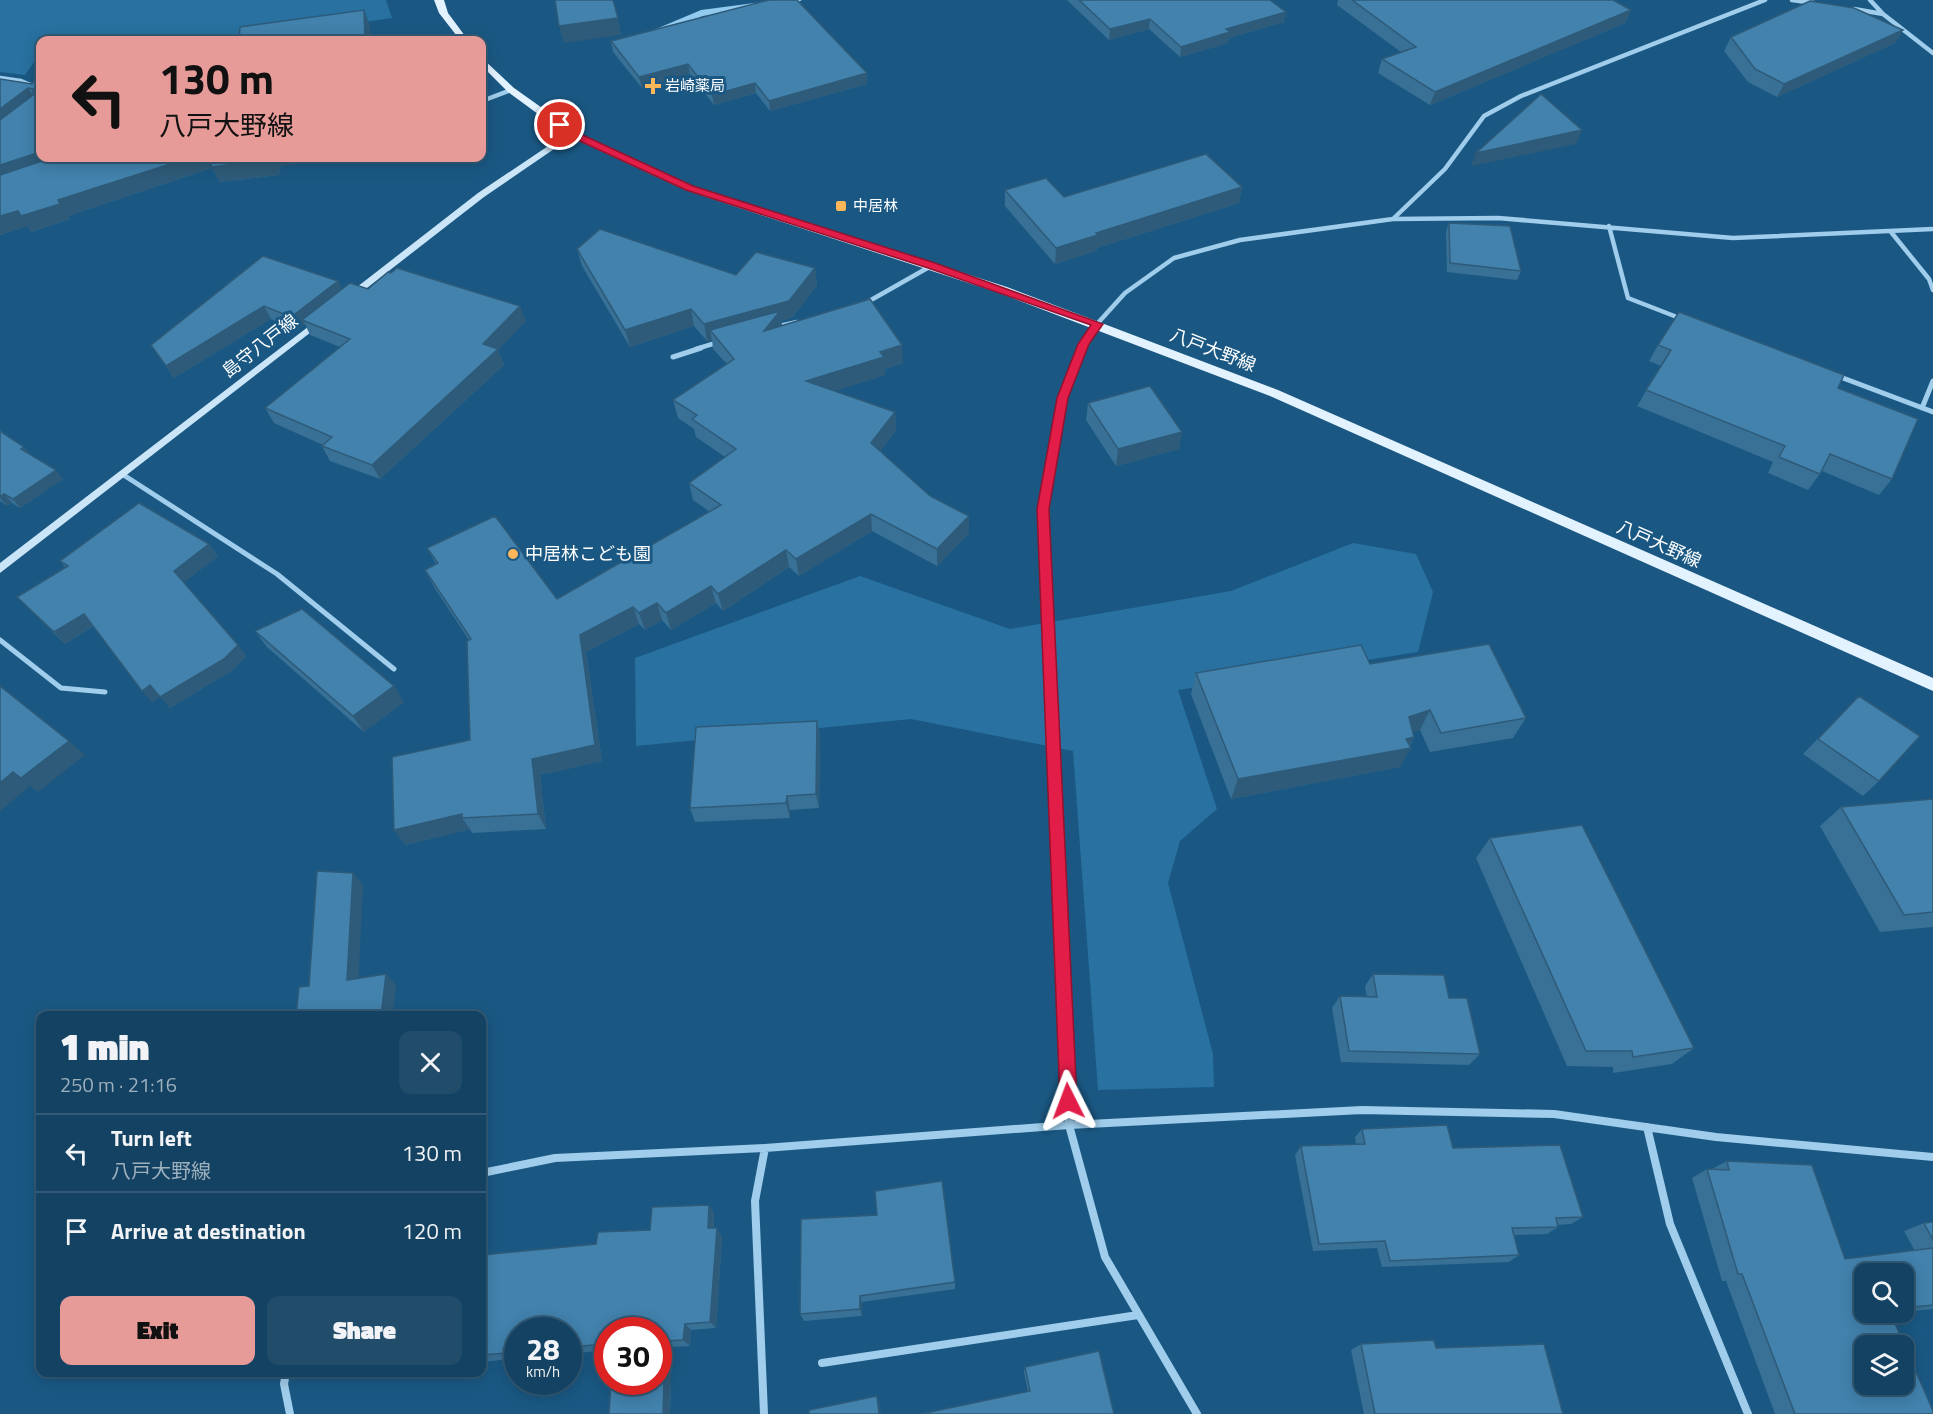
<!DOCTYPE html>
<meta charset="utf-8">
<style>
body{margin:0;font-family:"Titillium Web","Noto Sans JP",sans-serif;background:#214d6b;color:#f1f3f6;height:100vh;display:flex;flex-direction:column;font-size:22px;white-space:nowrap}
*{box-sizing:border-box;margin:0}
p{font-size:20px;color:#9db0be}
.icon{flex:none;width:33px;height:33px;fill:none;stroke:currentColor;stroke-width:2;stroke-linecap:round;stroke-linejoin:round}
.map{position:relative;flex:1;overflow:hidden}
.drawer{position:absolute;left:36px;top:1011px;width:450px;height:366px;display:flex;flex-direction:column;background:#144262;border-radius:12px;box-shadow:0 3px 15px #0003,0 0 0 2px #335b77}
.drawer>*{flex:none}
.top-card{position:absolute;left:36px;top:36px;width:450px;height:126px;border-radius:12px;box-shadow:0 3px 15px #0003,0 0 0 2px #335b77;background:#e69b98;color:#111;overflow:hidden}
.buttons{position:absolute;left:1854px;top:1263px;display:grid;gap:12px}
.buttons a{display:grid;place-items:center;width:60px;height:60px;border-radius:12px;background:#144262;box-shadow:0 3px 15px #0003,0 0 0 2px #335b77;font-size:30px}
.speed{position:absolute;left:504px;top:1317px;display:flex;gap:12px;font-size:30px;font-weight:700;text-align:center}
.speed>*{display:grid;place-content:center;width:78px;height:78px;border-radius:50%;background:#144262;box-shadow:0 3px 15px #0003,0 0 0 2px #335b77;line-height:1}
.speed small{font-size:15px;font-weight:400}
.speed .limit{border:9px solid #d22;background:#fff;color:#111}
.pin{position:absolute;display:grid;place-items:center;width:51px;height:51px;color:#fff;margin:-26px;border:3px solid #fff;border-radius:50%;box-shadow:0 2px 6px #0007}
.me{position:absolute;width:66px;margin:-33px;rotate:357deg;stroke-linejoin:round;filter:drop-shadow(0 0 4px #0008)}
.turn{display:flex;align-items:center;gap:21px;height:126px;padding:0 24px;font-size:27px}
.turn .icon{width:78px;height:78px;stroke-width:2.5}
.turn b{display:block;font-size:42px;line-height:51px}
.round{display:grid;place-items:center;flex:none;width:63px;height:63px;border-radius:12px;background:#214d6b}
.summary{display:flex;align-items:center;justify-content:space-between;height:102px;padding:0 24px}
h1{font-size:36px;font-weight:800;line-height:45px}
.action{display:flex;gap:12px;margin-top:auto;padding:12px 24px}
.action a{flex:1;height:69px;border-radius:12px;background:#e69b98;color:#111;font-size:24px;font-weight:800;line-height:69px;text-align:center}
.action a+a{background:#214d6b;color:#f1f3f6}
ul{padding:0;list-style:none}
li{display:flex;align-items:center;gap:18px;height:78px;padding:0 24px;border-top:2px solid #335b77}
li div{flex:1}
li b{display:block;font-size:22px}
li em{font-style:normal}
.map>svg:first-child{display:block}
.green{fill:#2871a0}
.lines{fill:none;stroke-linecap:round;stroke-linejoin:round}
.stream{fill:#91caee;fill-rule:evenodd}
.street-far2{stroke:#9fcdeb;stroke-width:4.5}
.street-far1{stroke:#9fcdeb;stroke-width:5}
.street{stroke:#9fcdeb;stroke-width:8}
.secondary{fill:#cbe5f8;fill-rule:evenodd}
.primary{fill:#e3f2ff;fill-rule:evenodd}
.wall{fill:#397095}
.shaded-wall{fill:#2e5b79}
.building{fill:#4282ad;stroke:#2e5b79;stroke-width:1.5;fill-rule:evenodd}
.route{fill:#e11d48;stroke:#92132f;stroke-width:1.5}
.poi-dot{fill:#feb65a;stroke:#1a5883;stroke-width:2}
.labels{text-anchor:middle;stroke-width:6;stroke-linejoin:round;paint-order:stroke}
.far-poi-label{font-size:15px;fill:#fff;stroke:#1a5883;text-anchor:start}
.street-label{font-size:18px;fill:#fff;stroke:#1a5883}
.poi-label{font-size:18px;fill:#fff;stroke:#1a5883;text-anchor:start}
</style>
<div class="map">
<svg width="1933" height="1414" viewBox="0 0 1933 1414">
<rect width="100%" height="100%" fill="#1a5883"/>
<path class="green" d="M0,0H386L392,18L237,40H40V62H34L25,75L0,72Z
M1353,543L1416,554L1433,592L1418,652L1178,690L1217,809L1180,841L1168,883L1213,1054L1214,1087L1098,1090L1073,751L911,719L636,746L635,658L860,576L1010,629L1231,591Z"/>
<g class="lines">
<path class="stream" d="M777,0H802L797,3L703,16L664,31L656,29L701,10Z"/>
<path class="street-far2" d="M1792,0L1814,3
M1870,0L1883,14L1933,53
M1854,9L1883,14
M0,78L21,81L40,89
M482,101L511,90
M1394,218L1445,169L1484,116L1521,96L1765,0
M1609,226L1628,298L1682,319
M1891,232L1929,279L1933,290
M864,304L931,266
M775,327L797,322
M696,349L719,342
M1082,349L1097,324L1125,293L1174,258L1240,240L1393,219L1498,218L1733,238L1933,229"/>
<path class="street-far1" d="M673,357L701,348
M1835,375L1933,412
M1922,408L1933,381
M122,474L277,574L394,669
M0,640L61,688L105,692
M1056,809L1043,509L1062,398L1082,348"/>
<path class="street" d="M1056,807L1069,1125L1105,1257L1197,1414
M1647,1127L1670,1224L1748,1414
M482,1173L555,1158L765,1148L1069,1125L1362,1110L1554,1114L1716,1137L1933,1157
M822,1363L1138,1315
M286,1372L284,1384L290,1414
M764,1414L755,1201L765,1148"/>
<path class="secondary" d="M569,132L576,134L484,197L354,298H348V294L478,193Z
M321,317L326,320L324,322L0,573V563Z"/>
<path class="primary" d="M434,0H444L448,13L468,40H460L439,13Z
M482,58L514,88L576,132L693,186L1007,287L1278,390L1933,678V691L1270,396L999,293L685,190L568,136L508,92L482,66Z"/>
</g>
<path class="wall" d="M1067,0H1270L1284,22L1229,38L1228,43L1180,57L1149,29L1109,40Z
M1338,0H1613L1631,10L1625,23L1430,105L1378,73L1382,59L1401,52L1337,5Z
M1903,30L1895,43L1777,97L1748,82L1724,51L1731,37Z
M611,41L867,84L770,111L756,93L714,105L690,74L642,88L613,52Z
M40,71V158L281,166L279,175L220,182L212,168L68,216L70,219L31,232L28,226L0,235V79L32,84Z
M1242,187L1239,203L1097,248L1096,251L1055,264L1005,206V190L1064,197Z
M1449,223L1521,271L1517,280L1447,272L1446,232Z
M577,249L736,275L815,268L817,285L792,318L781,321L782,326L903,363L885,369V375L834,391L895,412L896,430L880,451L930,496L969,516V533L937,566L872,531L799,576L789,567L723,611L716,603L671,630L662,620L645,630L639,624L586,652L602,761L540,775L546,829L472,833L470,829L405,845L470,740L469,640L434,587L425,570L436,564L427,548L557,599L710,512L693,500L689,483L725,457L696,437L694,429L678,418L673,400L727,364L713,349L712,340L707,341L694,326L630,347L582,266Z
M338,281L342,290L368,289L526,321L498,349L504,365L380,479L330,461L322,446L323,445L274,423L265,408L340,347L310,335L305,324L297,330L271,319L174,378L151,345Z
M1658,345L1838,388L1892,479L1879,495L1822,471L1808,490L1768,473L1773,462L1637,406L1661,366L1649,361Z
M1088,403L1179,449L1116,466L1086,420Z
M0,429L2,432L24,447L31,455L63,479L20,508L12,503L7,506L0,501Z
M209,544L218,556L184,582L246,656L233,670L170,708L160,696L152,702L93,626L65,644L17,597L65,567L60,561Z
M255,631L404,702L364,732L267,647Z
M1370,664L1526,718L1513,738L1430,752L1420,730L1412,732L1414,737L1400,767L1231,799L1191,694L1196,673Z
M1859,696L1879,781L1863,796L1803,754Z
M817,721L820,736L819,808L790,810V818L695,822L690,808Z
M1933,799V927L1880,932L1820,826L1841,807Z
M1490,838L1694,1048L1672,1064L1613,1073V1067L1567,1066L1476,858Z
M1373,974L1449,998L1480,1054L1469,1065L1341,1062L1332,1008L1340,996L1367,997L1365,986Z
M1362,1129L1453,1148L1583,1217L1571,1224L1557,1225L1558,1227L1547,1234L1514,1235L1519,1255L1509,1262L1382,1267L1377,1248L1313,1251L1295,1155L1301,1146L1356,1144L1355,1137Z
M1727,1161L1845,1259L1915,1251L1904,1231L1924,1223L1933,1222V1309L1904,1312V1274L1864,1312H1894L1890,1313L1933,1414H1775L1726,1281H1722L1692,1178L1707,1169H1712Z
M709,1205L714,1213V1228L722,1236L716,1328L691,1330L690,1346L672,1347L670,1414H609L658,1382L608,1330V1350L568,1354V1330H518V1358L482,1362V1255L596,1244L650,1230Z
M877,1215L955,1282V1289L862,1302V1316L804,1321L800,1314Z
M1361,1344L1436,1348L1563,1414H1364L1351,1350Z
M1025,1367L1114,1414L1028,1392L1024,1372Z"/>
<path class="shaded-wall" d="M364,10L370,25V40H365Z
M1631,10L1625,23L1430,105L1435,92Z
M1286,12L1284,22L1229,38L1228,43L1180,57L1181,47L1226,29Z
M618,18L621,35L564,43L559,26Z
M1150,19L1149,29L1109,40L1110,29Z
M1903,30L1895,43L1777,97L1784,84Z
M688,64L690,74L642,88L639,77Z
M867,73V84L770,111L769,101Z
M755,83L756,93L714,105L712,95Z
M28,88L38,103L0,132V109Z
M1582,130L1576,144L1471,166L1476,153Z
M40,152V158H79L0,184V165Z
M189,158H349L281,166L279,175L220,182L212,168L68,216L70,219L31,232L28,226L0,235V216L58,200Z
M1242,187L1239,203L1097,248L1096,251L1055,264L1056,248L1096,233Z
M815,268L817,285L792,318L781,321L783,330L717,339L710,330L712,340L707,341L704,324Z
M338,281L344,294L302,320L305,324L297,330L291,317Z
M264,306L271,319L174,378L166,366Z
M520,306L526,321L497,351L498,349L504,365L380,479L372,465L483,344Z
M691,309L694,326L630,347L625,330Z
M902,345L903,363L885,369V375L808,400L806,381L880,352Z
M895,412L896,430L873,460L871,443Z
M1182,432L1179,449L1116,466L1118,449Z
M24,447L31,455L21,449Z
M56,470L63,479L20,508L13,499Z
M4,494L12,503L7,506L0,498Z
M871,514L872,531L799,576L796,559Z
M969,516V533L937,566V549Z
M209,544L218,556L183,583L174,571Z
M786,550L789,567L723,611L718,594Z
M711,586L716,603L671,630L666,613Z
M657,603L662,620L645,630L639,613Z
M633,607L639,624L586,652L602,761L540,775L546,829L538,814L532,759L580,635Z
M84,614L94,625L65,644L54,632Z
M238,645L246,656L233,670L170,708L160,697Z
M150,685L160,696L152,702L142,691Z
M394,686L404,702L364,732L353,716Z
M1430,710L1420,730L1399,737L1409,717Z
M817,721L820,736L819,808L816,794Z
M1414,737L1408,748H1411L1400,767L1231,799L1238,779Z
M69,741L85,755L38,792L21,778Z
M13,772L30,786L0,811V783Z
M787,796L790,810V818L786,803Z
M462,814V818L470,829L405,845L394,830Z
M353,873L363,885L358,991L347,980Z
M386,974L396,985L393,1016H381Z
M709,1205L714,1213L713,1236L708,1228Z
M717,1228L722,1236L716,1328L710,1322Z
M860,1296L862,1302V1316L860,1309Z
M685,1324L691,1330L690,1346L683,1340Z
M665,1341L672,1347L670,1414H663Z
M877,1396L879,1401L881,1414H879Z"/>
<path class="building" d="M555,0H613L618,18L559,26Z
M769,0H797L867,73L769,101L755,83L712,95L688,64L639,77L611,41Z
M1079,0H1270L1286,12L1226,29L1230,32L1181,47L1150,19L1110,29Z
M1352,0H1613L1631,10L1435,92L1382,59L1416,47Z
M1810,1L1854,8L1903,30L1784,84L1755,69L1731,37Z
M364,10L365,40H239L240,27Z
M40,71V152L0,165V120L33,95L34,89L28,88L0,109V79L32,84Z
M1541,94L1582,130L1476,153Z
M1206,154L1242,187L1096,233L1098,235L1056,248L1005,190L1046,178L1064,197Z
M51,158H189L58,200L60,204L21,216L18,211L0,216V175Z
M213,158H272V159L211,167Z
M1449,223L1510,226L1521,271L1450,263Z
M600,229L736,275L756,252L815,268L789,301L704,324L691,309L625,330L577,249Z
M263,256L338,281L291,317L264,306L166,366L151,345Z
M397,268L520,306L483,344L498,349L372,465L322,446L332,437L265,408L350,339L302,320L350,283L368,289L388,272L391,273Z
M870,299L902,345L880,352L884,357L806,381L895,412L871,443L930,496L969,516L937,549L871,514L796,559L786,550L718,594L711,586L666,613L657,603L639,613L633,607L580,635L595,745L532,759L538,814L462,818V814L394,830L392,757L470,740L467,641L471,639L425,570L438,563L427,548L495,516L557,599L721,505L689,483L736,449L692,419L697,415L673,400L734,359L710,330L780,311L764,331Z
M1679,312L1844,375L1838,388L1918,419L1892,479L1830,454L1820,474L1779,457L1785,446L1646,390L1671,350L1658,345Z
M1150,386L1182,432L1118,449L1088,403Z
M0,431L24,447L21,449L56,470L13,499L4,494L0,497Z
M139,503L209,544L174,571L238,645L224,659L160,697L150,685L142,691L84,614L54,632L17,597L68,566L60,561Z
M302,609L394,686L353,716L255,631Z
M1489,644L1526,718L1441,733L1430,710L1409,717L1414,737L1406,739L1411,748L1238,779L1196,673L1361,645L1370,664Z
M0,686L69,741L21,778L13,772L0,783Z
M1859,696L1920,736L1879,781L1818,739Z
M817,721L816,794L787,796L786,803L690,808L696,727Z
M1933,799V912L1904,915L1841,807Z
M1582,825L1694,1048L1633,1057L1632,1051H1586L1490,838Z
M317,871L353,873L347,980L386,974L381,1016H296L299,987L309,986Z
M1373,974L1444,975L1449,998H1467L1480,1054L1349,1051L1340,996L1377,997Z
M1447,1125L1453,1148L1560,1145L1583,1217L1556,1218L1558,1227L1512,1228L1519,1255L1390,1261L1385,1241L1319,1244L1301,1146L1365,1144L1362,1129Z
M1727,1161L1812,1165L1845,1259L1933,1248V1305L1904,1308V1274H1864V1312H1890L1933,1411V1414H1795L1742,1274H1738L1707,1169L1729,1170ZM1864,1346H1904V1384H1864Z
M942,1181L955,1282L860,1296V1309L800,1314L801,1219L877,1215L875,1191Z
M709,1205L708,1228H717L710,1322L685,1324L683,1340L665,1341L663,1414H609L611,1382H658V1330H608V1344L568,1347V1330H518V1352L482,1355V1255L596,1244L598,1232L650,1230L652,1207Z
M1933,1222V1240L1924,1223Z
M1434,1340L1436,1348L1544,1344L1563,1414H1375L1361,1344Z
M1099,1351L1114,1414H921L1030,1391L1025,1367Z
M877,1396L879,1414H809V1410Z"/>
<path class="route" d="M557,123H563L576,132L693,186L935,263L1103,324L1089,344L1068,398L1049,509L1077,1101L1074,1107L1068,1109L1062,1107L1060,1101L1037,509L1057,398L1078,344L1091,325L928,268L686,190L569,136L557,127Z"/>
<g class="poi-dot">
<path d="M650 77h6v6h6v6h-6v6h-6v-6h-6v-6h6z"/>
<rect x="835" y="200" width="12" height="12" rx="3"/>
<circle cx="513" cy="554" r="6"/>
</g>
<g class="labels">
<g class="far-poi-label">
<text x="665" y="91">岩崎薬局</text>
<text x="853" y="211">中居林</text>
</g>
<g class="street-label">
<text transform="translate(260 346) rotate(-38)" y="6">島守八戸線</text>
<text transform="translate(1213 350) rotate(21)" y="6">八戸大野線</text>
<text transform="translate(1659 544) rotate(24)" y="6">八戸大野線</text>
</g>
<g class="poi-label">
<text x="525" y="560">中居林こども園</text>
</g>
</g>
</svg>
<div class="buttons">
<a><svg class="icon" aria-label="search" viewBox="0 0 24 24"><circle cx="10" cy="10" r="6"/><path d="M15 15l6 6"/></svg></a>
<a><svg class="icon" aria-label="layers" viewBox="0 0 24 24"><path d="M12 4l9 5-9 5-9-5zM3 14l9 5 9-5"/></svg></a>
</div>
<div class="speed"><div>28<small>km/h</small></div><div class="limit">30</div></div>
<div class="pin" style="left:560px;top:125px;background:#d93025"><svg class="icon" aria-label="arrive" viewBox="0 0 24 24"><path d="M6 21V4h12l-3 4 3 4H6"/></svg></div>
<svg class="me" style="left:1068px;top:1101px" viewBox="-20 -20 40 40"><path d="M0-17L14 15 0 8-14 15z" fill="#e11d48" stroke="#fff" stroke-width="4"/></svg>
<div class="top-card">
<div class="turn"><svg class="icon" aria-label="left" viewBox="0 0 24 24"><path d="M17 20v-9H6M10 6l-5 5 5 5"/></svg><div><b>130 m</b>八戸大野線</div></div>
</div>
<section class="drawer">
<div class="summary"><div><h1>1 min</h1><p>250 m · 21:16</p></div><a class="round"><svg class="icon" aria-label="close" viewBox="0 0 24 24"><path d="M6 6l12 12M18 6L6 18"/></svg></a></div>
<ul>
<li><svg class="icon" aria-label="left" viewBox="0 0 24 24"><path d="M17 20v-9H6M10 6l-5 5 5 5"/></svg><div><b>Turn left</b><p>八戸大野線</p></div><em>130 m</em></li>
<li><svg class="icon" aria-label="arrive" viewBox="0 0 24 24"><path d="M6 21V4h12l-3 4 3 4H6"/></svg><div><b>Arrive at destination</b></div><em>120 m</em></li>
</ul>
<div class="action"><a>Exit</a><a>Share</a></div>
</section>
</div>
